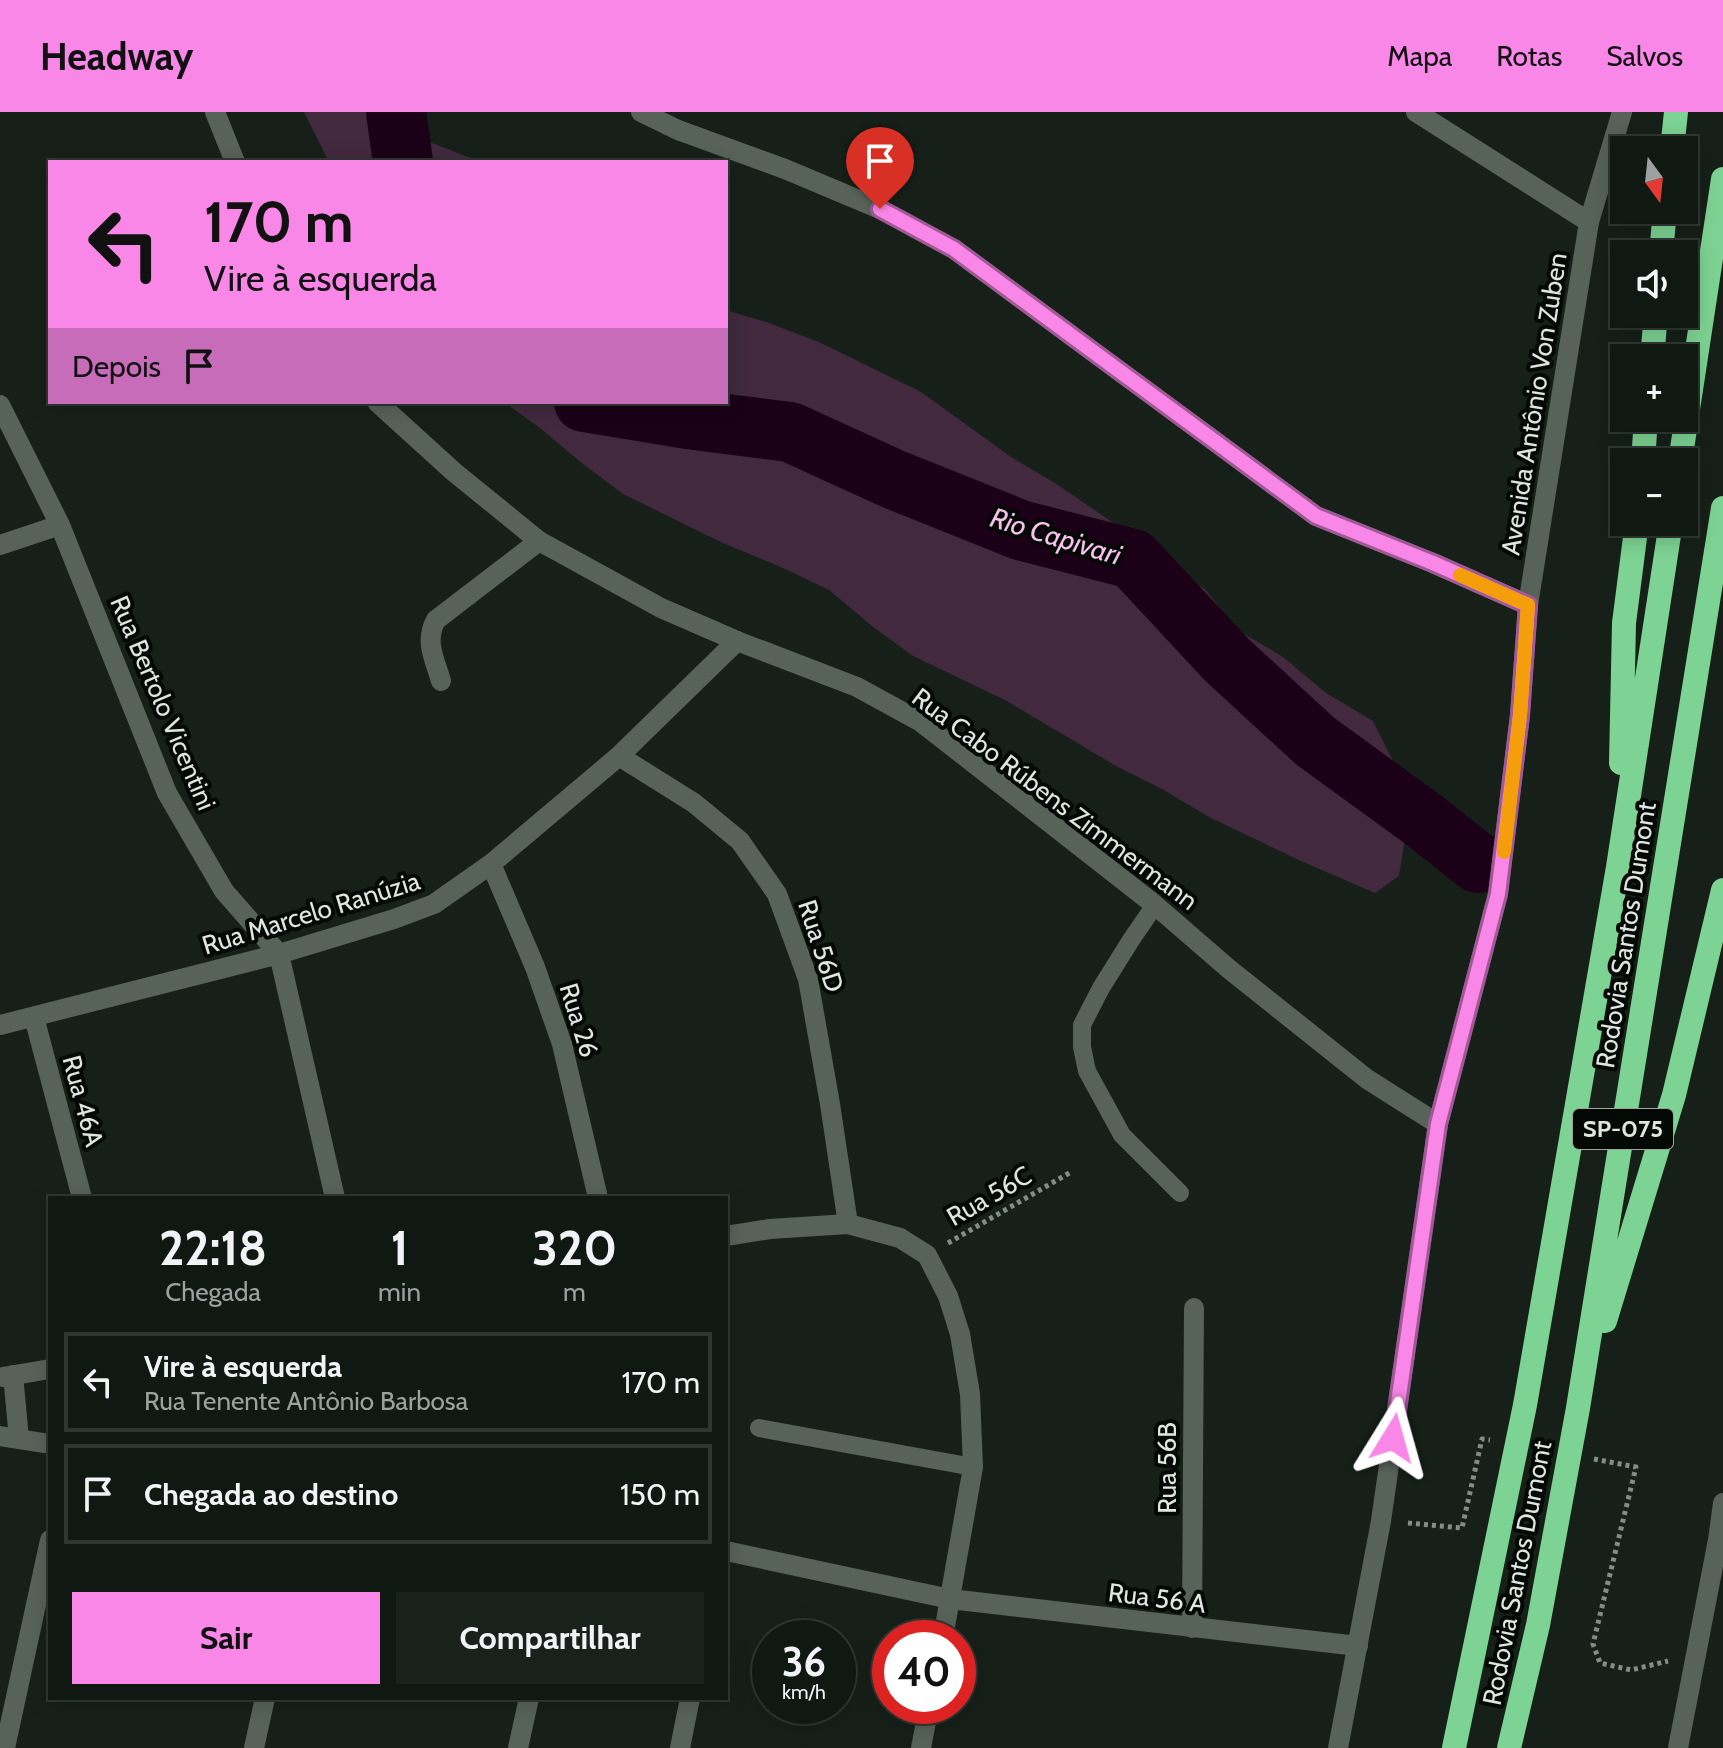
<!DOCTYPE html>
<html lang="pt">
<meta charset="utf-8">
<style>
body{margin:0;font-family:Cabin,sans-serif;background:#19211b;color:#f1f3f6;height:100vh;display:flex;flex-direction:column;font-size:30px;white-space:nowrap}
*{box-sizing:border-box;margin:0}
p{font-size:26px;color:#9ca09f}
.icon{flex:none;width:44px;height:44px;fill:none;stroke:currentColor;stroke-width:2;stroke-linecap:round;stroke-linejoin:round}
.map{position:relative;flex:1;overflow:hidden}
.sheet{position:absolute;left:48px;top:1084px;width:680px;height:504px;display:flex;flex-direction:column;background:#101812;border-radius:0px;box-shadow:0 4px 20px #0003,0 0 0 2px #303732}
.sheet>*{flex:none}
.guide{position:absolute;left:48px;top:48px;width:680px;height:244px;border-radius:0px;box-shadow:0 4px 20px #0003,0 0 0 2px #303732;background:#f987e8;color:#111;overflow:hidden}
.needle{width:52px;rotate:165deg}
.tools{position:absolute;left:1610px;top:24px;display:grid;gap:16px}
.tools a{display:grid;place-items:center;width:88px;height:88px;border-radius:0px;background:#101812;box-shadow:0 4px 20px #0003,0 0 0 2px #303732;font-size:40px}
.speed{position:absolute;left:752px;top:1508px;display:flex;gap:16px;font-size:40px;font-weight:700;text-align:center}
.speed>*{display:grid;place-content:center;width:104px;height:104px;border-radius:50%;background:#101812;box-shadow:0 4px 20px #0003,0 0 0 2px #303732;line-height:1}
.speed small{font-size:20px;font-weight:400}
.speed .limit{border:12px solid #d22;background:#fff;color:#111}
.pin{position:absolute;display:grid;place-items:center;width:68px;height:68px;color:#fff;margin:-82px -34px;border-radius:50% 50% 50% 0;rotate:-45deg;box-shadow:0 0 8px #0007}
.pin .icon{rotate:45deg}
.me{position:absolute;width:88px;margin:-44px;rotate:8deg;stroke-linejoin:round;filter:drop-shadow(0 0 6px #0008)}
.turn{display:flex;align-items:center;gap:28px;height:168px;padding:0 24px;font-size:36px}
.turn .icon{width:104px;height:104px;stroke-width:2.5}
.turn b{display:block;font-size:56px;line-height:68px}
.then{display:flex;align-items:center;height:76px;padding:0 24px;background:#0003;gap:16px;font-size:30px}
.eta{display:flex;justify-content:space-evenly;align-items:center;height:136px;text-align:center}
.eta b{font-size:48px;font-weight:800;line-height:56px}
.action{display:flex;gap:16px;margin-top:auto;padding:16px 24px}
.action a{flex:1;height:92px;border-radius:0px;background:#f987e8;color:#111;font-size:32px;font-weight:800;line-height:92px;text-align:center}
.action a+a{background:#19211b;color:#f1f3f6}
ul{padding:0;list-style:none}
li{display:flex;align-items:center;gap:24px;height:100px;margin:0 16px 12px;padding:0 8px;border:4px solid #303732;border-radius:0px}
li div{flex:1}
li b{display:block;font-size:30px}
li em{font-style:normal}
header{display:flex;align-items:center;gap:48px;box-sizing:border-box;height:112px;padding:0 40px;background:#f987e8;color:#111}
header strong{font-size:38px}
nav{display:flex;gap:44px;margin-inline-start:auto;font-size:28px}
.map>svg:first-child{display:block}
.green{fill:#42293e}
.lines{fill:none;stroke-linecap:round;stroke-linejoin:round}
.river{stroke:#1b0018;stroke-width:60}
.path{stroke:#848c86;stroke-width:5;stroke-dasharray:4 4;stroke-linecap:butt}
.lane{stroke:#576359;stroke-width:18}
.street{stroke:#576359;stroke-width:20}
.secondary{stroke:#576359;stroke-width:20}
.highway{stroke:#7dd393;stroke-width:24}
.route-casing{stroke:#a25897;stroke-width:20}
.route{stroke:#f987e8;stroke-width:14}
.slow{stroke:#f59e0b;stroke-width:14}
.labels{text-anchor:middle;stroke-width:8;stroke-linejoin:round;paint-order:stroke}
.shield{fill:#050906;stroke:#9ea49f;stroke-width:2}
.shield-label{font-size:24px;font-weight:bold;fill:#dfe6e1}
.street-label{font-size:26px;fill:#dfe6e1;stroke:#050906}
.water-label{font-size:28px;font-style:italic;fill:#f8c1ed;stroke:#050906}
</style>
<header>
<strong>Headway</strong>
<nav><a>Mapa</a><a>Rotas</a><a>Salvos</a></nav>
</header>
<div class="map">
<svg width="1723" height="1636" viewBox="0 0 1723 1636">
<rect width="100%" height="100%" fill="#162018"/>
<path class="green" d="M304,0H405L427,29L481,50H329Z
M726,198L769,211L821,231L921,280L1011,345L1058,373L1115,412L1158,449L1205,477L1236,517L1283,545L1326,581L1373,609L1400,663L1407,715L1399,764L1375,781L1301,749L1209,705L1162,677L1116,654L1005,588L913,544L872,514L829,478L783,456L723,431L623,382L583,352L540,316L504,290H726Z"/>
<g class="lines">
<path class="river" d="M396,0L403,50
M584,290L687,307L790,320L893,367L1020,418L1133,447L1227,548L1315,629L1425,709L1478,751"/>
<path class="path" d="M948,1131L1071,1060
M1594,1347L1636,1355L1593,1532L1600,1551L1631,1558L1668,1549
M1408,1411L1462,1416L1482,1327L1490,1328"/>
<path class="lane" d="M1155,793L1131,828L1101,876L1082,913V935L1087,959L1122,1023L1180,1081
M759,1316L973,1355"/>
<path class="street" d="M641,0L678,18L785,57L880,97L954,137L1316,404L1433,451L1528,493
M1416,0L1589,110
M0,293L60,413L167,681L224,779L279,842L335,1086
M0,433L60,413
M441,569C435,548 424,529 436,508L539,429
M619,644L694,691L740,729L777,782L808,867L830,992L848,1112
M491,752L535,855L562,932L598,1086
M34,905L82,1086
M0,913L279,842L394,807L434,792L491,752L619,644L737,529
M726,1124L770,1117L848,1112L900,1126L927,1143L948,1184L960,1222L970,1282L973,1355L943,1526
M13,1263L19,1327
M3,1265L50,1257
M0,1324L50,1332
M726,1439L950,1487L1358,1534
M1192,1516L1194,1196
M5,1636L50,1428
M254,1636L265,1586
M518,1636L529,1586
M680,1636L690,1586
M921,1636L929,1594
M1678,1636L1718,1428L1723,1391"/>
<path class="secondary" d="M215,0L235,50
M377,290L454,360L539,429L661,496L737,529L857,575L921,610L1155,793L1229,857L1367,967L1438,1012
M1338,1636L1381,1409L1438,1012L1498,782L1520,603L1528,493L1589,110L1622,0"/>
<path class="highway" d="M1672,38L1676,0
M1661,142L1665,98
M1652,246L1656,202
M1643,350L1646,306
M1680,350L1723,67
M1621,651L1624,511L1637,410
M1605,1209L1674,983L1723,778
M1454,1636L1525,1293L1618,755L1671,410
M1509,1636L1538,1513L1578,1296L1723,396"/>
</g>
<g class="lines">
<g class="route-casing">
<path id="route" d="M880,97L954,137L1316,404L1433,451L1528,493L1520,603L1498,782L1438,1012L1393,1326"/>
</g>
<use href="#route" class="route"/>
<path class="slow" d="M1460,463L1528,493L1520,603L1504,740"/>
</g>
<g class="labels">
<rect class="shield" x="1573" y="997" width="100" height="40" rx="6"/>
<g class="shield-label">
<text x="1623" y="1025">SP-075</text>
</g>
<g class="street-label">
<text transform="translate(1534 292) rotate(-81)" y="9">Avenida Antônio Von Zuben</text>
<text transform="translate(163 591) rotate(67)" y="9">Rua Bertolo Vicentini</text>
<text transform="translate(1055 687) rotate(37)" y="9">Rua Cabo Rúbens Zimmermann</text>
<text transform="translate(311 801) rotate(-17)" y="9">Rua Marcelo Ranúzia</text>
<text transform="translate(1626 823) rotate(-81)" y="9">Rodovia Santos Dumont</text>
<text transform="translate(821 834) rotate(72)" y="9">Rua 56D</text>
<text transform="translate(579 908) rotate(73)" y="9">Rua 26</text>
<text transform="translate(83 989) rotate(75)" y="9">Rua 46A</text>
<text transform="translate(989 1084) rotate(-30)" y="9">Rua 56C</text>
<text transform="translate(1167 1356) rotate(-90)" y="9">Rua 56B</text>
<text transform="translate(1517 1461) rotate(-79)" y="9">Rodovia Santos Dumont</text>
<text transform="translate(1157 1486) rotate(7)" y="9">Rua 56 A</text>
</g>
<g class="water-label">
<text transform="translate(1056 424) rotate(17)" y="10">Rio Capivari</text>
</g>
</g>
</svg>
<div class="tools">
<a><svg class="needle" viewBox="-14 -14 28 28"><path d="M0-13l5 13h-10z" fill="#e53935"/><path d="M0 13l5-13h-10z" fill="#9ca09f"/></svg></a>
<a><svg class="icon" aria-label="sound" viewBox="0 0 24 24"><path d="M4 9h4l5-4v14l-5-4H4zM17 9q2 3 0 6"/></svg></a>
<a>+</a>
<a>−</a>
</div>
<div class="speed"><div>36<small>km/h</small></div><div class="limit">40</div></div>
<div class="pin" style="left:880px;top:97px;background:#d93025"><svg class="icon" aria-label="arrive" viewBox="0 0 24 24"><path d="M6 21V4h12l-3 4 3 4H6"/></svg></div>
<svg class="me" style="left:1393px;top:1326px" viewBox="-20 -20 40 40"><path d="M0-17L14 15 0 8-14 15z" fill="#f987e8" stroke="#fff" stroke-width="4"/></svg>
<div class="guide">
<div class="turn"><svg class="icon" aria-label="left" viewBox="0 0 24 24"><path d="M17 20v-9H6M10 6l-5 5 5 5"/></svg><div><b>170 m</b>Vire à esquerda</div></div>
<div class="then">Depois<svg class="icon" aria-label="arrive" viewBox="0 0 24 24"><path d="M6 21V4h12l-3 4 3 4H6"/></svg></div>
</div>
<section class="sheet">
<div class="eta">
<div><b>22:18</b><p>Chegada</p></div>
<div><b>1</b><p>min</p></div>
<div><b>320</b><p>m</p></div>
</div>
<ul>
<li><svg class="icon" aria-label="left" viewBox="0 0 24 24"><path d="M17 20v-9H6M10 6l-5 5 5 5"/></svg><div><b>Vire à esquerda</b><p>Rua Tenente Antônio Barbosa</p></div><em>170 m</em></li>
<li><svg class="icon" aria-label="arrive" viewBox="0 0 24 24"><path d="M6 21V4h12l-3 4 3 4H6"/></svg><div><b>Chegada ao destino</b></div><em>150 m</em></li>
</ul>
<div class="action"><a>Sair</a><a>Compartilhar</a></div>
</section>
</div>
